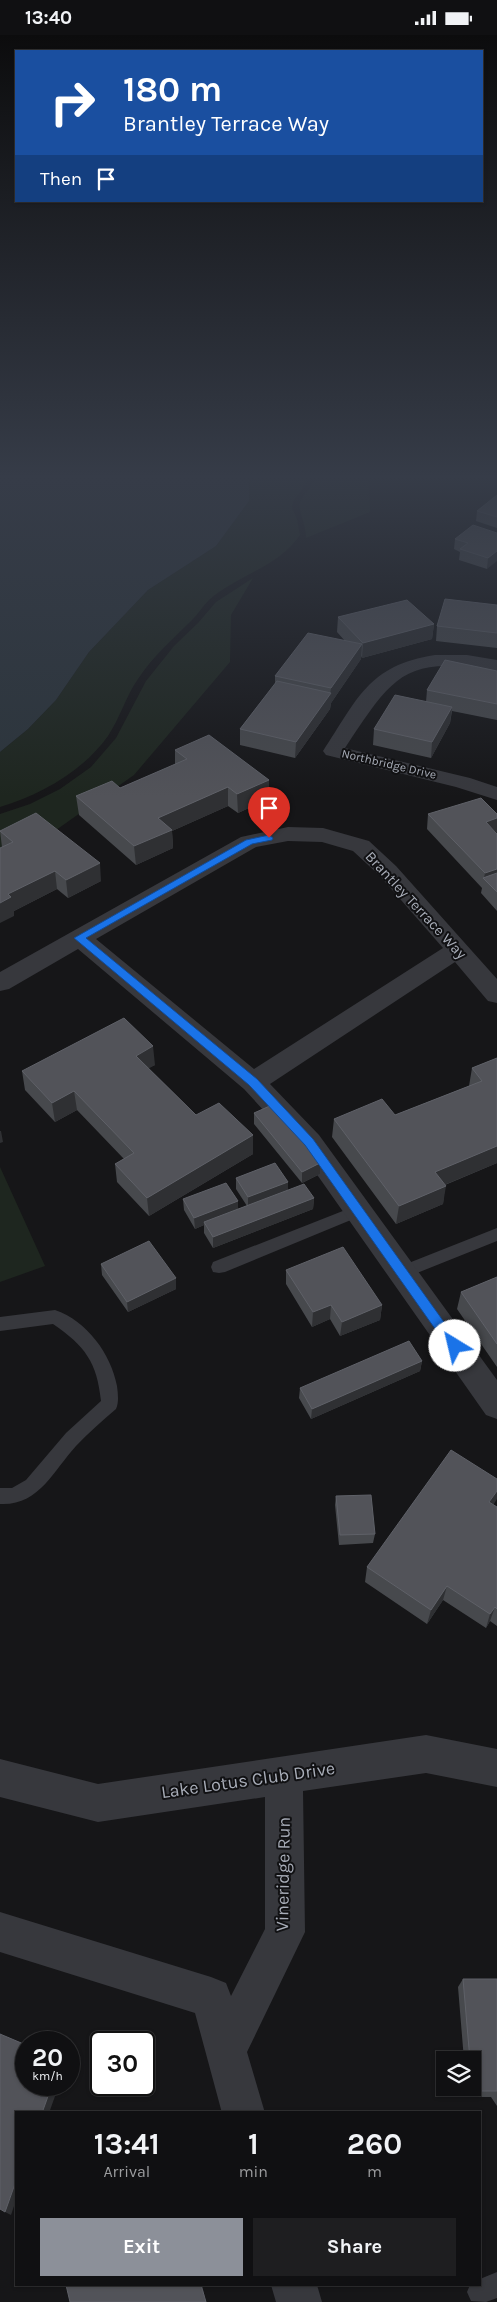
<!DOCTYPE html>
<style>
body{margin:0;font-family:Karla,sans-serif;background:#1e1e20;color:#f1f3f6;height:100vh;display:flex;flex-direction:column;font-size:19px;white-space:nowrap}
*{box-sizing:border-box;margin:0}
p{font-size:16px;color:#9c9d9f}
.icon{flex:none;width:28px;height:28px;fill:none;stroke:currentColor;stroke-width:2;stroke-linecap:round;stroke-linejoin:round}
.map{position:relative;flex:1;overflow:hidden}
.drawer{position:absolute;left:15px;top:2076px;width:466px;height:175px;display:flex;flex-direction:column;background:#101012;border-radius:0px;box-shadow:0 1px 4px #0004,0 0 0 1px #303032}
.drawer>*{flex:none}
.guide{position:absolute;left:15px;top:15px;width:468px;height:152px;border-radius:0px;box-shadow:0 1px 4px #0004,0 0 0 1px #303032;background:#1a4fa0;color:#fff;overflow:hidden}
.tools{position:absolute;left:436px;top:2016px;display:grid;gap:10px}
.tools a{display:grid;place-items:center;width:45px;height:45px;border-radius:0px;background:#101012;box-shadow:0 1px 4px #0004,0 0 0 1px #303032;font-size:25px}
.speed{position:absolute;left:15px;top:1996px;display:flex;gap:10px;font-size:25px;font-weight:700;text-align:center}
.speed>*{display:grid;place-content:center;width:65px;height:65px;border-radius:50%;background:#101012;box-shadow:0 1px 4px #0004,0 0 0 1px #303032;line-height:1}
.speed small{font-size:12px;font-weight:400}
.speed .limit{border:2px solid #111;border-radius:8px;background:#fff;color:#111}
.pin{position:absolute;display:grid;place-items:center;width:42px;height:42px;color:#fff;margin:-51px -21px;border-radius:50% 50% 50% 0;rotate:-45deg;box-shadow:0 0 5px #0007}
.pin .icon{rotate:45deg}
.me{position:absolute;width:55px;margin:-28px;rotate:324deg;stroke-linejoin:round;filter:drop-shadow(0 0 4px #0008)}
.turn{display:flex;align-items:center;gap:18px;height:105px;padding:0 25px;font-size:22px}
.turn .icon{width:65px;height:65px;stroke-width:2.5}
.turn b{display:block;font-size:35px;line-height:42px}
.then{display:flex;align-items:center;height:48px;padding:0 25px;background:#0003;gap:10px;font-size:19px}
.eta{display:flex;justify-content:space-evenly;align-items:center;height:85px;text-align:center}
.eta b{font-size:30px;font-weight:700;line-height:35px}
.cta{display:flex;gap:10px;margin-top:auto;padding:10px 25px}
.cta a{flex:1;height:58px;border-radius:0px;background:#8c9099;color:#fff;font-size:20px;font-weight:700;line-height:58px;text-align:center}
.cta a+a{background:#1e1e20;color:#f1f3f6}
.status{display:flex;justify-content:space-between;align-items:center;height:35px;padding:0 25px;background:#101012;direction:ltr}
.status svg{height:14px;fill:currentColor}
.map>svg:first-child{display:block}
.green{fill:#1e261f}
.water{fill:#2c353c}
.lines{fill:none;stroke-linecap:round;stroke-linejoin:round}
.lane{fill:#37383d;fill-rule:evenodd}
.street{fill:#37383d;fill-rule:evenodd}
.wall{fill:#47494d}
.shaded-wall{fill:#2f3033}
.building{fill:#525359;stroke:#5f6168}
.route{fill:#1a73e8;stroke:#114b97}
.labels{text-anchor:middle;stroke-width:4;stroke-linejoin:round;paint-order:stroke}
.far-street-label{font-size:12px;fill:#a8adb8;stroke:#111113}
.street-label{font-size:15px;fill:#a8adb8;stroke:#111113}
.near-street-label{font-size:18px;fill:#a8adb8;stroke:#111113}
</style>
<div class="status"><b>13:40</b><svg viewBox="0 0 49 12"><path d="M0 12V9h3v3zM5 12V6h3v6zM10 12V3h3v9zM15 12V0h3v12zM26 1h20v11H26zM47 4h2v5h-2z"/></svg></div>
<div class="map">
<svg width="497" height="2267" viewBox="0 0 497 2267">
<rect width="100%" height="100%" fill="#161618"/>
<path class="green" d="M249,444H309L293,467L292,473L297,484L300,500C279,532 237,540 209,565C203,571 198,579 192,585C173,604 153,621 138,644C126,661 120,683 108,701C82,737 42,759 0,772V717L28,694L56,665L89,617L148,555L216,511L249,466Z
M315,444H369L370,477L306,503C307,493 297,473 300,468C303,459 311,453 315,444Z
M253,543L231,580L230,627L134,740L49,800L0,821V779L30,769L60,754L91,732L116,703L146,646L174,611L198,588L216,567Z
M0,1132L45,1231L0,1247Z"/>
<path class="water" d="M0,444H249V466L216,511L148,555L89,617L56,665L28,694L0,717Z"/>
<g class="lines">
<path class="lane" d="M358,1170L363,1172L366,1176L363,1180L225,1237L219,1238L213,1237L211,1232L213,1227Z
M497,1193V1206L402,1244L396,1243L394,1238L396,1233Z
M55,1275C87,1286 111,1319 117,1351C118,1359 119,1367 116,1374C102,1386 88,1398 76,1411C53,1436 39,1471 0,1469V1453H12L26,1445L66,1398L101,1366C97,1327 85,1311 53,1289L0,1296V1282Z
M497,2237V2263L486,2267L471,2266L467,2257L470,2250H480V2244Z"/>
<path class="street" d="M435,620H467L497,625V637C404,619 393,641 345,713L470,743L497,752V765L456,752L326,720L323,716C357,665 368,630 435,620Z
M288,792L323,793L369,806L396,831L497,944V968L488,966L455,927L270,1049L319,1100L497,1345V1384L486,1380L299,1114L244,1054L78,914L9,954L0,956V937L241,802ZM288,806L322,807L353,816L380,841L443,913L254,1034L96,904L256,812Z
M426,1700L497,1714V1752L426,1738L303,1756L305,1897L247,2017L265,2078H222L195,1978L0,1917V1877L211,1942L226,1948L231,1961L265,1894V1762L98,1787L0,1762V1724L98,1749Z
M271,2250H317L322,2267H276Z"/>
</g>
<path class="wall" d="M497,460V493L476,486L477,476Z
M497,498L487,534L459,525L460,517L454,514L455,504Z
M497,570V613L436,606L437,591Z
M338,582L434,589L432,604L362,623L361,621V624L331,668L330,674L295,723L240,710V694L275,649V641L345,606L337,597Z
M497,636V685L452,676L450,688L431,723L373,710L374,694L426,667L427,655Z
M175,715L269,745V764L238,778L228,771L172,796L173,813L136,830L79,780L76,761L120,753L175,730Z
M428,779L497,799V876L481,858L482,853L427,794Z
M0,796L101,846L68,863L57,854L14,876V881L2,812Z
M497,1023V1128L445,1150L443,1169L396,1189L332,1102L334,1084L395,1080L469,1051L472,1033Z
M155,1030L148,1033L196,1080L253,1100V1119L149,1181L117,1147L115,1129L124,1124L77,1075L55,1087L25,1055L22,1036Z
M254,1078L320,1128V1139L302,1148L254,1089Z
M236,1143L288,1147V1155L314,1163L313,1174L213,1213L204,1198V1190L195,1194L184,1175L183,1164L238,1166V1174L247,1171L236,1154Z
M101,1229L176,1254L128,1277L102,1240Z
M286,1235L382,1270L380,1285L340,1301L330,1284L312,1292L286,1249Z
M497,1242V1332L457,1274L461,1257Z
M422,1326L420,1336L311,1384L299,1363L300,1353Z
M336,1461L375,1499L373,1508L339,1510L335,1470Z
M493,1470L497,1472V1591L490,1586L486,1593L443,1565L427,1589L365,1547L367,1532Z
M463,1944H497V2071L491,2062H467L466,2052H472V2025H464L458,1952Z"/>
<path class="shaded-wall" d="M497,516V526L487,534L488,523Z
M434,589L432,604L362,623L363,608Z
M362,609L361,624L331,668L330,674L295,723L296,707L330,659L331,653Z
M452,672L450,688L431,723L432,707Z
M269,745V764L238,778L237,759Z
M228,752V771L172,796L173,813L136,830L134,811L158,783Z
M497,783V798L486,787Z
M100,828L101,846L68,863L66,845Z
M497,834V849L484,843L485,838Z
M55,836L57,854L14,876V881L0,888V868L8,859Z
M153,1011L155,1030L137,1040L136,1021Z
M74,1056L77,1075L55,1087L52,1068Z
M0,1096H1L3,1107L0,1108Z
M253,1100V1119L149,1181L147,1163Z
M497,1111V1128L432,1155L435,1137Z
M320,1128V1139L302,1148V1137Z
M288,1147V1158L248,1173V1162Z
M446,1151L443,1169L396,1189L399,1171Z
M314,1163L313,1174L213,1213V1202Z
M238,1166V1177L204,1187V1190L195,1194L194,1183Z
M176,1243V1254L128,1277L127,1267Z
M331,1270L330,1284L312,1292L313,1277Z
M382,1270L380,1285L340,1301L342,1287Z
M422,1326L420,1336L311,1384L312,1374Z
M497,1456V1464L485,1483L489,1467Z
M447,1551L443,1565L427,1589L431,1575Z
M495,1572L490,1586L486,1593L490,1579Z
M52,2050H59L49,2078H42Z
M16,2146V2165L11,2180L5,2177Z
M201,2250H202L206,2267Z"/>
<path class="building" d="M497,460V482L477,476Z
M473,490L497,498V516L488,523L460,514L468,508L455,504Z
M445,564L497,570V598L437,591Z
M407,565L434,589L363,608L338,582Z
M308,598L362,609L331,653L275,641Z
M445,625L497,636V669L427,655Z
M277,646L331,658L296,707L240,694Z
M395,660L452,672L432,707L374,694Z
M209,700L269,745L237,759L228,752L158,783L172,795L134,811L76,761L112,746L120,753L187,724L175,715Z
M481,763L497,779V783L486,787L497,799V834L485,838L428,779Z
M36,778L100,828L66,845L55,836L8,859L11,862L0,868V813L13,807L0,796Z
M497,838V857L483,843Z
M124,983L153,1011L136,1021L196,1080L219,1068L253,1100L147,1163L115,1129L134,1118L74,1056L52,1068L22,1036Z
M497,1023V1111L435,1137L446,1151L399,1171L334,1084L382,1064L395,1080L482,1046L472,1033Z
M272,1070L320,1128L302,1137L254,1078Z
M275,1128L288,1147L248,1162L236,1143Z
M226,1148L238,1166L194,1183L183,1164Z
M304,1149L314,1163L213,1202L204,1187Z
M149,1206L176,1243L127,1267L101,1229Z
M343,1212L382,1270L342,1287L331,1270L313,1277L286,1235Z
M497,1242V1309L461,1257Z
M409,1306L422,1326L312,1374L300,1353Z
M451,1415L497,1444V1456L489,1467L497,1472V1574L495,1572L490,1579L447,1551L431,1575L367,1532Z
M371,1460L375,1499L340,1500L336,1461Z
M463,1944H497V2056H472V2025H470Z
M0,1999L26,2010V2050H52L42,2078H16V2146L5,2177L0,2174Z
M66,2250H201L206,2267H70Z"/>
<linearGradient id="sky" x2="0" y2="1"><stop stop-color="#0c0c0d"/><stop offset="0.58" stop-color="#363c48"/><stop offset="1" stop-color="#363c48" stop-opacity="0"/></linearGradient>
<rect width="497" height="762" fill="url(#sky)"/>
<path class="route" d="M269,800L273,803L272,805L252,809L86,903L257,1044L313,1104L459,1308L461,1311L459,1315H450L305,1110L249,1050L74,903L246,805Z"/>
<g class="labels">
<g class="far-street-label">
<text transform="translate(389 729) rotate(13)" y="4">Northbridge Drive</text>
</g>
<g class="street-label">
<text transform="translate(416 870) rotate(47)" y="5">Brantley Terrace Way</text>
</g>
<g class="near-street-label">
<text transform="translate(248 1745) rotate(-8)" y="6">Lake Lotus Club Drive</text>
<text transform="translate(283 1839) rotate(-89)" y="6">Vineridge Run</text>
</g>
</g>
</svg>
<div class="tools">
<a><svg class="icon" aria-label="layers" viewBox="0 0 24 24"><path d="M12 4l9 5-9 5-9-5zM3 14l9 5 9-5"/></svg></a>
</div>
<div class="speed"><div>20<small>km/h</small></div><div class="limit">30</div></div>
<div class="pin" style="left:269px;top:803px;background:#d93025"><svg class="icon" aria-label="arrive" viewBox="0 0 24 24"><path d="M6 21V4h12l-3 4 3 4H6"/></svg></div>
<svg class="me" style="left:455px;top:1311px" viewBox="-20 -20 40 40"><circle r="19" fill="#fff"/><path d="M0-13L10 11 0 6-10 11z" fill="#1a73e8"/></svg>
<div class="guide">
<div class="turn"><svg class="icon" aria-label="right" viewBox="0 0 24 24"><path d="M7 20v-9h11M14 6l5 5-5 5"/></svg><div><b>180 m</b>Brantley Terrace Way</div></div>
<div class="then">Then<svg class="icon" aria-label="arrive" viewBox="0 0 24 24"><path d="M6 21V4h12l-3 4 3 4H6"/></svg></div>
</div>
<section class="drawer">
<div class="eta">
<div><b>13:41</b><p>Arrival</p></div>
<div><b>1</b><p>min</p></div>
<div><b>260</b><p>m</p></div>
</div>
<div class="cta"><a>Exit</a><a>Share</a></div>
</section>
</div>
